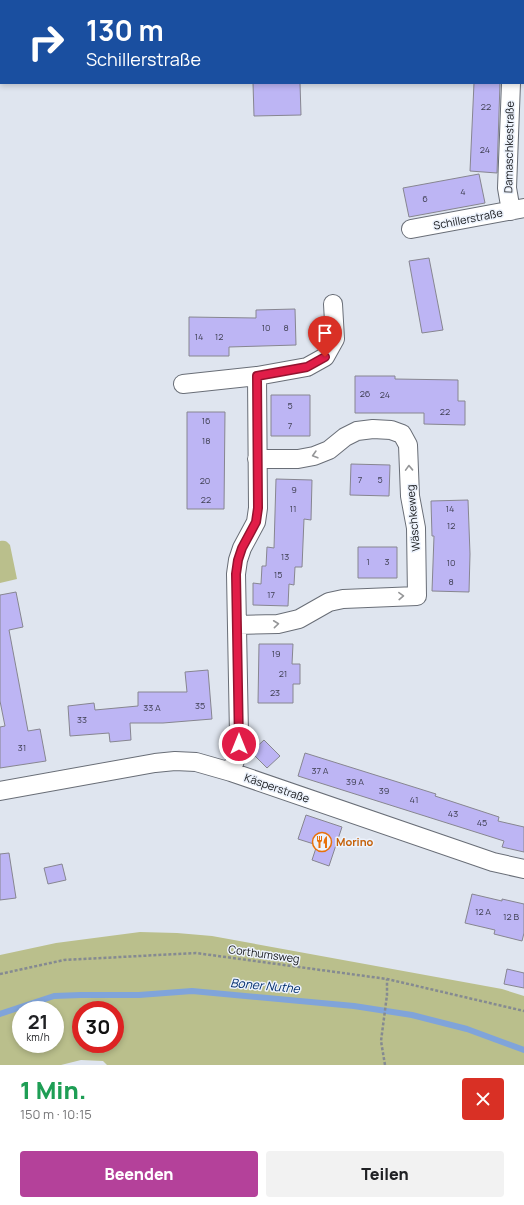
<!DOCTYPE html>
<html lang="de">
<meta charset="utf-8">
<style>
body{margin:0;font-family:Manrope,sans-serif;background:#f2f2f2;color:#202124;height:100vh;display:flex;flex-direction:column;font-size:15px;white-space:nowrap}
*{box-sizing:border-box;margin:0}
p{font-size:13px;color:#757577}
.icon{flex:none;width:22px;height:22px;fill:none;stroke:currentColor;stroke-width:2;stroke-linecap:round;stroke-linejoin:round}
.map{position:relative;height:1065px;overflow:hidden}
.panel{display:flex;flex-direction:column;background:#fff;flex:1}
.panel>*{flex:none}
.top-card{position:absolute;left:0px;top:0px;width:524px;height:84px;box-shadow:0 2px 6px #0003;background:#1a4fa0;color:#fff;overflow:hidden}
.speed{position:absolute;left:12px;top:1001px;display:flex;gap:8px;font-size:20px;font-weight:700;text-align:center}
.speed>*{display:grid;place-content:center;width:52px;height:52px;border-radius:50%;background:#fff;box-shadow:0 2px 6px #0003;line-height:1}
.speed small{font-size:10px;font-weight:400}
.speed .limit{border:6px solid #d22;background:#fff;color:#111}
.pin{position:absolute;display:grid;place-items:center;width:34px;height:34px;color:#fff;margin:-41px -17px;border-radius:50% 50% 50% 0;rotate:-45deg;box-shadow:0 0 4px #0007}
.pin .icon{rotate:45deg}
.me{position:absolute;width:44px;margin:-22px;rotate:0deg;stroke-linejoin:round;filter:drop-shadow(0 0 3px #0008)}
.turn{display:flex;align-items:center;gap:14px;height:84px;padding:0 20px;font-size:18px}
.turn .icon{width:52px;height:52px;stroke-width:2.5}
.turn b{display:block;font-size:28px;line-height:34px}
.round{display:grid;place-items:center;flex:none;width:42px;height:42px;border-radius:4px;background:#f2f2f2}
.head{display:flex;align-items:center;justify-content:space-between;height:68px;padding:0 20px}
h1{font-size:24px;font-weight:800;line-height:30px;color:#1e9e55}
.cta{display:flex;gap:8px;margin-top:auto;padding:8px 20px}
.cta a{flex:1;height:46px;border-radius:4px;background:#b4419a;color:#fff;font-size:16px;font-weight:800;line-height:46px;text-align:center}
.cta a+a{background:#f2f2f2;color:#202124}
.map>svg:first-child{display:block}
.green{fill:#babf8c;fill-rule:evenodd}
.lines{fill:none;stroke-linecap:round;stroke-linejoin:round}
.stream{stroke:#80a4da;stroke-width:6}
.building{fill:#bdb5f4;stroke:#878690}
.street-casing{stroke:#696e77;stroke-width:20}
.path{stroke:#858a91;stroke-width:2.5;stroke-dasharray:3 2;stroke-linecap:butt}
.street{stroke:#fff;stroke-width:18}
.oneway{stroke:#959698}
.route-casing{stroke:#92132f;stroke-width:10}
.route{stroke:#e11d48;stroke-width:7}
.labels{text-anchor:middle;stroke-width:3;stroke-linejoin:round;paint-order:stroke}
.number-label{font-size:9px;fill:#3e3e50}
.street-label{font-size:11px;fill:#141619;stroke:#ecf2fc}
.food-label{font-size:11px;font-weight:bold;fill:#c56008;stroke:#ecf2fc;text-anchor:start}
.water-label{font-size:12px;font-style:italic;fill:#012e6d;stroke:#ecf2fc}
</style>
<div class="map">
<svg width="524" height="1065" viewBox="0 0 524 1065">
<rect width="100%" height="100%" fill="#dfe5ef"/>
<path class="green" d="M0,541C5,540 7,541 10,545L17,579L0,583Z
M140,932L177,933L212,936L502,989L524,996V1065H107L103,1061L81,1060L61,1065H0V955L56,943ZM21,1010H55V1044H21ZM81,1010H115V1044H81Z"/>
<g class="lines">
<path class="stream" d="M0,1014L54,996L81,995H139L192,991L354,1006L412,1015L467,1029L524,1050"/>
</g>
<path class="building" d="M253,83H300L301,115L254,116Z
M474,83H500L497,173L470,171Z
M479,174L485,203L409,217L403,188Z
M429,258L443,330L422,333L409,261Z
M295,309L296,345L229,347V356H189V317L256,318V310Z
M355,376H395V379L458,380V401H465V425L424,424V413H355Z
M271,395H310V436H271Z
M187,412H225L224,509H187Z
M351,464L390,465L389,496L350,495Z
M276,479L312,480L311,520L304,519L302,567H295L294,585L289,584L288,606L253,605V583L261,584L262,566H266L267,547L274,548Z
M468,500L470,554L469,592L432,591L434,536H432L431,501Z
M358,547H397V578H358Z
M16,592L23,627L9,630L28,731L40,729L46,761L0,768V727L5,726L0,701V595Z
M259,644H293L292,664H300V684H293V703H258Z
M208,670L212,719L163,723H130L131,740L110,742L109,733L70,736L68,706L94,703L95,710L138,706V692H187L185,672Z
M264,740L280,756L267,768L251,752Z
M305,753L436,794L435,796L499,817L498,821L524,827V852L502,847L504,841L298,776Z
M306,815L342,827L329,866L312,860L317,845L298,839Z
M9,853L16,898L0,900V854Z
M62,864L66,880L48,884L44,868Z
M472,894L502,901V899L524,904V933L522,941L494,934L495,930L465,923Z
M507,969L524,973V988L504,984Z"/>
<g class="lines">
<g class="street-casing">
<path id="street" d="M515,1V0
M511,211L507,188L511,83
M411,229L524,208
M183,384L257,376L307,367L325,357L335,339L333,304
M237,625L278,624L299,619L329,602L343,599L417,596L416,528L410,496L408,445L402,434L391,430L373,429L357,431L345,437L329,450L314,456L298,459H257
M231,772L238,752L239,735L236,574L238,560L242,548L256,522L258,508L257,376
M0,791L155,763L175,761L196,762L231,772L493,862L524,869"/>
</g>
<path class="path" d="M0,974L64,960L196,953L387,979L524,1011
M385,1065L381,1041L387,995V979"/>
<use href="#street" class="street"/>
</g>
<defs><path id="oneway-chevron" d="M-2-3.5L2.5 0L-2 3.5" fill="none" stroke-width="1.6" stroke-linecap="round" stroke-linejoin="round"/></defs>
<g class="oneway">
<use href="#oneway-chevron" transform="translate(315 455) rotate(164)"/>
<use href="#oneway-chevron" transform="translate(409 468) rotate(-92)"/>
<use href="#oneway-chevron" transform="translate(401 596) rotate(-2)"/>
<use href="#oneway-chevron" transform="translate(276 624) rotate(-6)"/>
</g>
<g class="lines">
<g class="route-casing">
<path id="route" d="M239,744L236,574L238,560L242,548L256,522L258,508L257,376L307,367L325,357"/>
</g>
<use href="#route" class="route"/>
</g>
<defs>
<g id="restaurant-ring" transform="scale(1)"><circle r="9.5" fill="#ecf2fc" stroke="#e8710a" stroke-width="1.5"/><path d="M-5-6h1v4h1v-4h1v4h1v-4h1v5L-1.5 .5V6h-2V.5L-5-1ZM5-6V6H3V1.5H1.5Q1.5-4 5-6Z" fill="#e8710a"/></g>
</defs>
<g fill-rule="evenodd">
<use href="#restaurant-ring" x="322" y="842"/>
</g>
<g class="labels">
<g class="number-label">
<text x="486" y="110">22</text>
<text x="485" y="153">24</text>
<text x="463" y="195">4</text>
<text x="425" y="202">6</text>
<text x="266" y="331">10</text>
<text x="286" y="331">8</text>
<text x="199" y="340">14</text>
<text x="219" y="340">12</text>
<text x="365" y="397">26</text>
<text x="385" y="398">24</text>
<text x="290" y="409">5</text>
<text x="445" y="415">22</text>
<text x="206" y="424">16</text>
<text x="290" y="429">7</text>
<text x="206" y="444">18</text>
<text x="360" y="483">7</text>
<text x="380" y="483">5</text>
<text x="205" y="484">20</text>
<text x="294" y="493">9</text>
<text x="206" y="503">22</text>
<text x="293" y="512">11</text>
<text x="450" y="512">14</text>
<text x="451" y="529">12</text>
<text x="285" y="560">13</text>
<text x="368" y="565">1</text>
<text x="387" y="565">3</text>
<text x="451" y="566">10</text>
<text x="278" y="578">15</text>
<text x="451" y="585">8</text>
<text x="271" y="598">17</text>
<text x="276" y="657">19</text>
<text x="283" y="677">21</text>
<text x="275" y="696">23</text>
<text x="200" y="709">35</text>
<text x="152" y="711">33 A</text>
<text x="82" y="723">33</text>
<text x="22" y="751">31</text>
<text x="320" y="774">37 A</text>
<text x="355" y="785">39 A</text>
<text x="384" y="794">39</text>
<text x="414" y="803">41</text>
<text x="453" y="817">43</text>
<text x="482" y="826">45</text>
<text x="483" y="915">12 A</text>
<text x="511" y="920">12 B</text>
</g>
<g class="street-label">
<text transform="translate(509 147) rotate(-89)" y="4">Damaschkestraße</text>
<text transform="translate(468 219) rotate(-11)" y="4">Schillerstraße</text>
<text transform="translate(413 518) rotate(-95)" y="4">Wäschkeweg</text>
<text transform="translate(277 788) rotate(19)" y="4">Käsperstraße</text>
<text transform="translate(264 954) rotate(8)" y="4">Corthumsweg</text>
</g>
<g class="food-label">
<text x="336" y="846">Morino</text>
</g>
<g class="water-label">
<text transform="translate(265 986) rotate(5)" y="4">Boner Nuthe</text>
</g>
</g>
</svg>
<div class="speed"><div>21<small>km/h</small></div><div class="limit">30</div></div>
<div class="pin" style="left:325px;top:357px;background:#d93025"><svg class="icon" aria-label="arrive" viewBox="0 0 24 24"><path d="M6 21V4h12l-3 4 3 4H6"/></svg></div>
<svg class="me" style="left:239px;top:744px" viewBox="-20 -20 40 40"><circle r="17" fill="#e11d48" stroke="#fff" stroke-width="3"/><path d="M0-11L8 9 0 5-8 9z" fill="#fff"/></svg>
<div class="top-card">
<div class="turn"><svg class="icon" aria-label="right" viewBox="0 0 24 24"><path d="M7 20v-9h11M14 6l5 5-5 5"/></svg><div><b>130 m</b>Schillerstraße</div></div>
</div>
</div>
<section class="panel">
<div class="head"><div><h1>1 Min.</h1><p>150 m · 10:15</p></div><a class="round" style="background:#d93025;color:#fff"><svg class="icon" aria-label="close" viewBox="0 0 24 24"><path d="M6 6l12 12M18 6L6 18"/></svg></a></div>
<div class="cta"><a>Beenden</a><a>Teilen</a></div>
</section>
